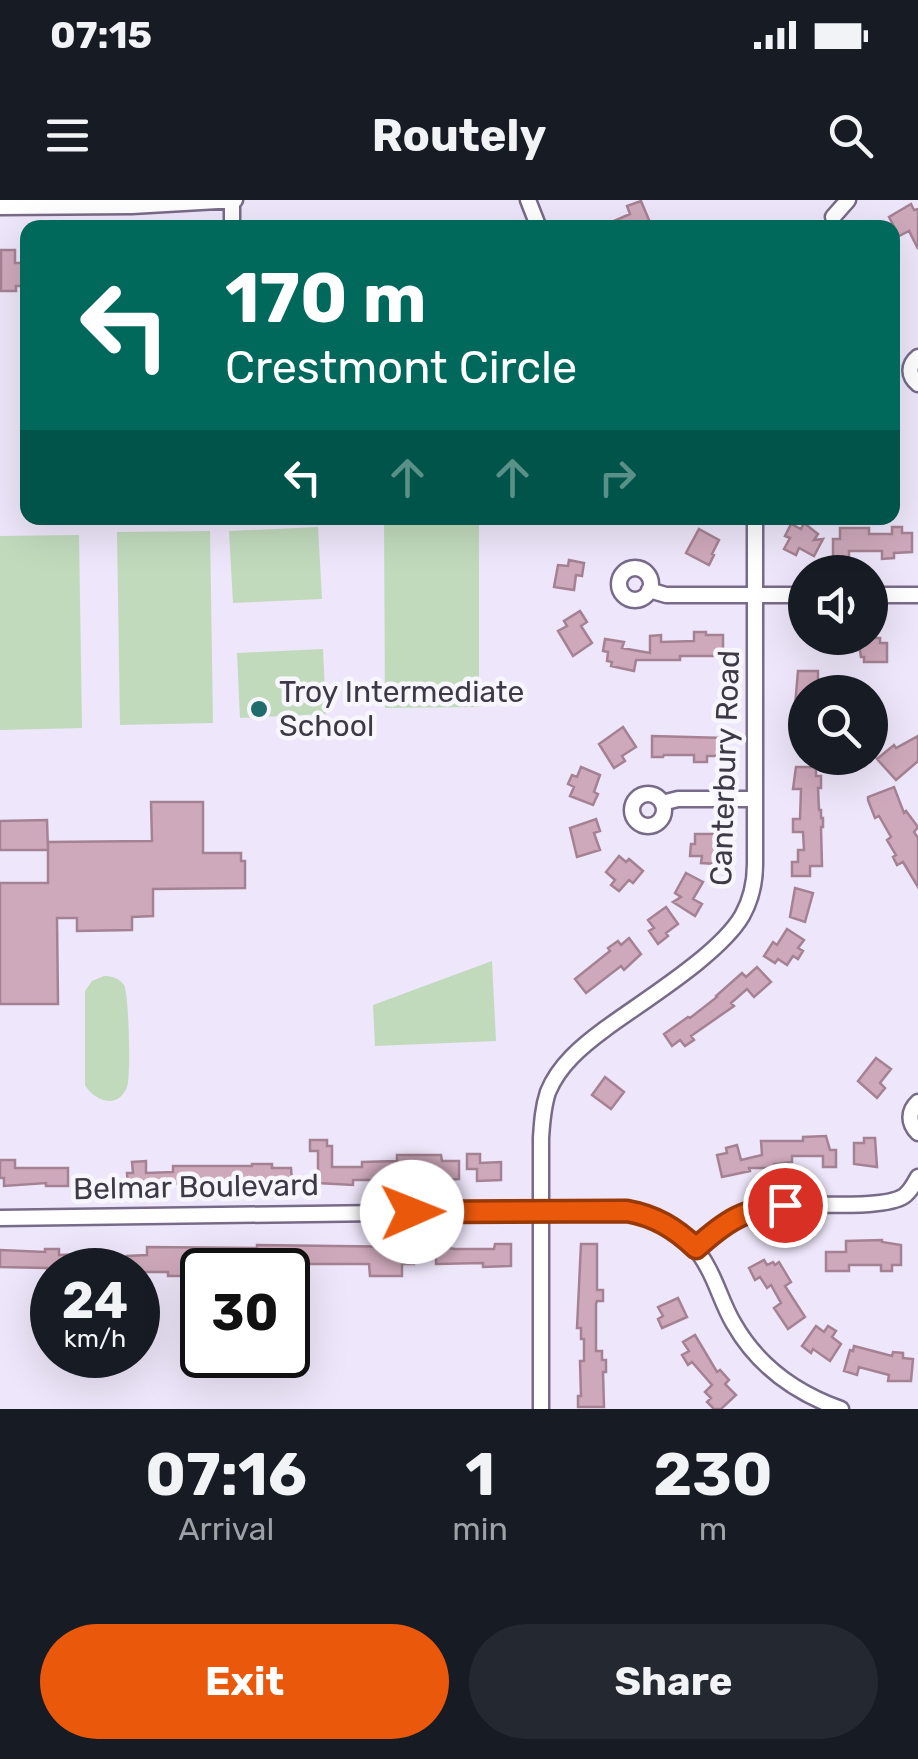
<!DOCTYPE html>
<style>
body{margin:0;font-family:Rubik,sans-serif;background:#242831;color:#f1f3f6;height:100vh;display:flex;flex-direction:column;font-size:38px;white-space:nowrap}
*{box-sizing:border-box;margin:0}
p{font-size:32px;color:#9ea1a6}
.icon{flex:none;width:55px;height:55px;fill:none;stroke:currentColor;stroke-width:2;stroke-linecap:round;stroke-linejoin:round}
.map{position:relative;height:1209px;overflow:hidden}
.panel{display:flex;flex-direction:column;background:#171b24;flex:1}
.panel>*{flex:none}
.top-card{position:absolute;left:20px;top:20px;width:880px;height:305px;border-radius:20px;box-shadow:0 10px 40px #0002;background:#00695c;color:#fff;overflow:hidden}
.buttons{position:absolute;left:788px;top:355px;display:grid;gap:20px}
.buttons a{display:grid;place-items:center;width:100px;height:100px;border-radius:50%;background:#171b24;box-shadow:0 10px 40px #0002;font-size:50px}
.speed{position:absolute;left:30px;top:1048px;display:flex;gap:20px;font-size:50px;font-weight:700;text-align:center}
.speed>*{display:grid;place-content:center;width:130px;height:130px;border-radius:50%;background:#171b24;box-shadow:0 10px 40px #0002;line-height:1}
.speed small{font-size:25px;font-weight:400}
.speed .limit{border:5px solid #111;border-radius:15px;background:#fff;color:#111}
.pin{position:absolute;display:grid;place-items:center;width:85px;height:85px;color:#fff;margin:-42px;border:5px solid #fff;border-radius:50%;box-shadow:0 2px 10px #0007}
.me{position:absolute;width:110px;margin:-55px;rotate:89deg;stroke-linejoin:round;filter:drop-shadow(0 0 8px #0008)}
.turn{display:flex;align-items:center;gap:35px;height:210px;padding:0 40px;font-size:45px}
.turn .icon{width:130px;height:130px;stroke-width:2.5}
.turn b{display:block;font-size:70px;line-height:85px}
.lanes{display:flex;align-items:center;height:95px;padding:0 40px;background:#0003;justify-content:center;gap:50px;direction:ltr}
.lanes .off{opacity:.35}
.eta{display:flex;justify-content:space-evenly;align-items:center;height:170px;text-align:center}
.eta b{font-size:60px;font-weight:700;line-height:70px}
.primary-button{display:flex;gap:20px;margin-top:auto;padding:20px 40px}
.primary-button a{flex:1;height:115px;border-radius:60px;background:#ea580c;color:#fff;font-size:40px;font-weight:700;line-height:115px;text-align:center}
.primary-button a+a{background:#242831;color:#f1f3f6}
.status{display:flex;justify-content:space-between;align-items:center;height:70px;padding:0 50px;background:#171b24;direction:ltr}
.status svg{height:28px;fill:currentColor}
header{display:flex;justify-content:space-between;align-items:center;height:130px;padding:0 40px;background:#171b24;font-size:45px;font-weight:700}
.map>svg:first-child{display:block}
.green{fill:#c1dabc}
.building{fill:#cea9bb;stroke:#a58293;stroke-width:2.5}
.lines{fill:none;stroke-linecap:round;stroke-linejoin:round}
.street-casing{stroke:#786b89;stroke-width:19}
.street{stroke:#fff;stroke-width:14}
.route-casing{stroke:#983908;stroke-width:25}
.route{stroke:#ea580c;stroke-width:18}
.poi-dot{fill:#216d6d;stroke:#f8f6fd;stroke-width:4}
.labels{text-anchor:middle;stroke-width:9;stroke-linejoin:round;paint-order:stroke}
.poi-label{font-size:30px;fill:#3e3946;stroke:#f8f6fd;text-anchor:start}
.street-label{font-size:30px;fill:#3e3946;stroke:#f8f6fd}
</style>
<div class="status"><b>07:15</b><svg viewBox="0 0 49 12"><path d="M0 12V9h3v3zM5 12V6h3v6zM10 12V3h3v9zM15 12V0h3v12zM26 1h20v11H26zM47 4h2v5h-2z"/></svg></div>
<header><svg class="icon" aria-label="menu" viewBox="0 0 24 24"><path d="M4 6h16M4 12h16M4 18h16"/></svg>Routely<svg class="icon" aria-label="search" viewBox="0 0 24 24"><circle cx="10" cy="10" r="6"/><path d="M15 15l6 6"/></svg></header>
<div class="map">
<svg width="918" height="1209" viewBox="0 0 918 1209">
<rect width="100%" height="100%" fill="#eee6fa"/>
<path class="green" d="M384,318H479V507L385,508Z
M318,327L322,399L233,403L229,331Z
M210,331L213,523L120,525L117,332Z
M79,335L82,528L0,530V336Z
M323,449L326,514L240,518L237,453Z
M492,761L496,841L375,846L373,805Z
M104,776C112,776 119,778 124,785C129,793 131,878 127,887C118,910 94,901 85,885V791L92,781Z"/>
<path class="building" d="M641,1L649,20L646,21L648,28H598L630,14L627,6Z
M911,4L914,10L918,9V49L909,31L899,36L889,17Z
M1,50H15V63H28V86H16V91H1Z
M804,323L818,334L814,340L823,339L814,356L799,348L796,355L784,349L790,338L785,336L791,324L801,329Z
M892,327H902V333H912V352L894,353V358L882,359V351H849V358H833V339H840V328H869V334H892Z
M699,329L719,340L712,354L714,355L709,365L686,353Z
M569,360L584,363L582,376L576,375L574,390L554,387L558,365L568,366Z
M580,411L587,422L581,426L592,443L573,456L558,431L567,426L564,421Z
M694,432H706V435H723V456H680V460H636L634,471L611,466L612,462L607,461L608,452L603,451L605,439L624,442L622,448L650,453V436L661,435V442L694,441Z
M854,438H880V443H887V462H864V457H861L860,450H854Z
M798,471H818V480H823V491L805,492V546H794V518Z
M623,527L636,547L622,556L625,561L614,568L599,544Z
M652,536L725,538V556H707V562H694V555H664L663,557H652Z
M918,536V561L896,580L877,559L894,545L896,548Z
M581,567L600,575L594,592L598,594L593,605L570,596L574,587L568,584L572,575L577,577Z
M796,567H816V576H821V588H818L819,610H821V618H823V627H821L822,666H810V676H792V662H798V650H804L803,632H793V619H800L801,589H793Z
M894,587L904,613L906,611L918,627L914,632L918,638V687L903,662L897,665L893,657L896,655L887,640L891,637L879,616L875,618L868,600V597Z
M151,602H203V653H241V661H245V688L153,689V716L132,717V730L77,731V718H57L58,804H0V683H48V642L152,641Z
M596,619L600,631L594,633L600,650L577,657L570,628Z
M47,620L48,650H0V621Z
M695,634H714L715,640L717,639L716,664L701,663L702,656H690L691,644H695Z
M619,656L626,662L629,659L643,671L633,683L629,680L619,691L611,685L615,680L606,672Z
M686,673L703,682L693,699L702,704L695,716L673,702L681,697L675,693Z
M795,688L813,693L805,722L790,717Z
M666,707L678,724L666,733L668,736L658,744L649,731L654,728L648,720Z
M787,729L804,740L798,748L803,751L798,759L793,756L787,765L778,759L775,763L764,756L773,742L777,745Z
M629,738L641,754L624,770L621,766L586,793L575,779L610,751L608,748L618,741L621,745Z
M757,767L771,782L754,797L747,789L731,803L734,806L691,836L694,840L685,846L680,840L672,846L664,834L688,817L690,818L717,797L716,796L742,773L746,777Z
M876,858L891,869L880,883L885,888L877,898L858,881Z
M605,877L624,892L611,909L592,895Z
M826,936L830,950H836V967H823V956H792V962L774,964V968H749L750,971L722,977L717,955L727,953L726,948L737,945L741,960L762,955L761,941H803V937Z
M864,938H875L877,967L854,964V943H864Z
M310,940H327V946H332V967H362V962L397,961V955H441L442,961H459V979L408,982V970H388L389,980H353V985L318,983V951H310Z
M467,954H480V963L501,962V980L477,981V969H467Z
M0,960H15V968H68V986H46V983L4,986V978H0Z
M146,961V973L173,972V966H252V964H272V968H291L292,981L148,984V986L128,987L127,973H133L132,962Z
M882,1040V1042L901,1045V1065H892V1071H881V1065H849V1071H826V1052H846V1041Z
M495,1044H511V1066L483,1067V1063L436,1064V1046H449V1048L455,1049H494Z
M581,1044H597V1090H603V1101H597L596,1104V1151H602V1160H606V1172H603L604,1207H578V1196H581L580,1161H584V1139H581V1128H577Z
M257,1045L414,1047V1064H402V1076H370L369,1064H303L269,1066V1060H246V1063H201L195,1064V1076H168V1072H138V1070H127V1056L147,1055V1047L257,1048Z
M45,1049H59V1055L83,1054V1068L47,1070V1068L0,1067V1050L45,1052Z
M764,1060L767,1065L773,1062L775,1065L779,1062L791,1082L785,1086L805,1117L788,1129L774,1108L781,1103L771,1085L767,1088L760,1077L755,1080L749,1068Z
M678,1098L687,1117L662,1128L658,1119L663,1116L658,1107Z
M816,1126L824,1132L828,1126L836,1131L832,1137L841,1144L830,1161L813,1149L811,1153L802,1146Z
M695,1135L717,1172L720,1170L729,1180L725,1184L736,1195L721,1209H714L707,1202L711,1198L705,1192L712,1185L692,1162L688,1165L682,1155L689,1151L683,1142Z
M854,1146L892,1156L893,1152L903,1153V1158L913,1159L911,1181H888L889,1175L859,1167L857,1175L844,1171L850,1150L853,1151Z"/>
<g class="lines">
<g class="street-casing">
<path id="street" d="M528,0L539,28
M0,7L132,6L235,0
M833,17L848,0
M232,28V0
M918,157C908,165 908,176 918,184
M619 384a16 16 0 1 1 32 0a16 16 0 1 1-32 0Z
M649,390L666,395H805
M870,395H918
M632 610a16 16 0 1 1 32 0a16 16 0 1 1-32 0Z
M662,603L678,599H755
M918,902C908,911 908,923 918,933
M0,1018L606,1010C649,1012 687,1027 708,1068C718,1086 723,1106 734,1124C758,1166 796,1193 841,1209
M695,1048C716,1030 735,1013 762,1007C795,1001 882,1011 904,996C911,991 914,984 918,977
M541,1209V938C542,922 543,907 548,892C559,865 582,846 605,829C643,801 719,755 742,716C751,700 755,682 755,664V318"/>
</g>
<use href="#street" class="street"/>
</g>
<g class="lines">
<g class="route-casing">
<path id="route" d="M412,1012L627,1011C655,1016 675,1028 696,1048C726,1021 744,1009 785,1005"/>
</g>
<use href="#route" class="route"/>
</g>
<circle class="poi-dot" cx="259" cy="509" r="10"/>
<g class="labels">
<g class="poi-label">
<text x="279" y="502">Troy Intermediate<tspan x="279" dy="34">School</tspan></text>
</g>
<g class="street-label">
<text transform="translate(725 568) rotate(-88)" y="10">Canterbury Road</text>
<text transform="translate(196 987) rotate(-1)" y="10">Belmar Boulevard</text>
</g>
</g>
</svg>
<div class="buttons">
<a><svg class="icon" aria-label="sound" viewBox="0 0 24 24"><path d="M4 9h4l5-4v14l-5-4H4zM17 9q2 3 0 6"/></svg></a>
<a><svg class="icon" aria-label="search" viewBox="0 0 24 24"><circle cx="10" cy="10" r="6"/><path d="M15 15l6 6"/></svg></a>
</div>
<div class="speed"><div>24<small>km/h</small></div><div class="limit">30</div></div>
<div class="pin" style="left:785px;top:1005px;background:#d93025"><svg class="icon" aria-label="arrive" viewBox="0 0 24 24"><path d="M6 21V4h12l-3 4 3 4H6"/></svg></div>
<svg class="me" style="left:412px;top:1012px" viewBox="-20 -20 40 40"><circle r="19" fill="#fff"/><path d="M0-13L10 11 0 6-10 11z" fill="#ea580c"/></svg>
<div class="top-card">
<div class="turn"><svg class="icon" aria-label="left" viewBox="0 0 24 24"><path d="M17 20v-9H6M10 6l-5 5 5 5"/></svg><div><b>170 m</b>Crestmont Circle</div></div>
<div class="lanes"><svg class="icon" aria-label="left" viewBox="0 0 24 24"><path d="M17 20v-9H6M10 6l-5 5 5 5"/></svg><svg class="icon off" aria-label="ahead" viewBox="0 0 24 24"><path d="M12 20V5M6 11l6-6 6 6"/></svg><svg class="icon off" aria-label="ahead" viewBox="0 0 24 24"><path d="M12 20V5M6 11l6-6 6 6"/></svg><svg class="icon off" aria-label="right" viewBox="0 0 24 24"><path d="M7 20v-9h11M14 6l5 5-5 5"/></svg></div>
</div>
</div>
<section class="panel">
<div class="eta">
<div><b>07:16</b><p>Arrival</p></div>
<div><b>1</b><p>min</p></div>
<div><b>230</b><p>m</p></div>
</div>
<div class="primary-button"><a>Exit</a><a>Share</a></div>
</section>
